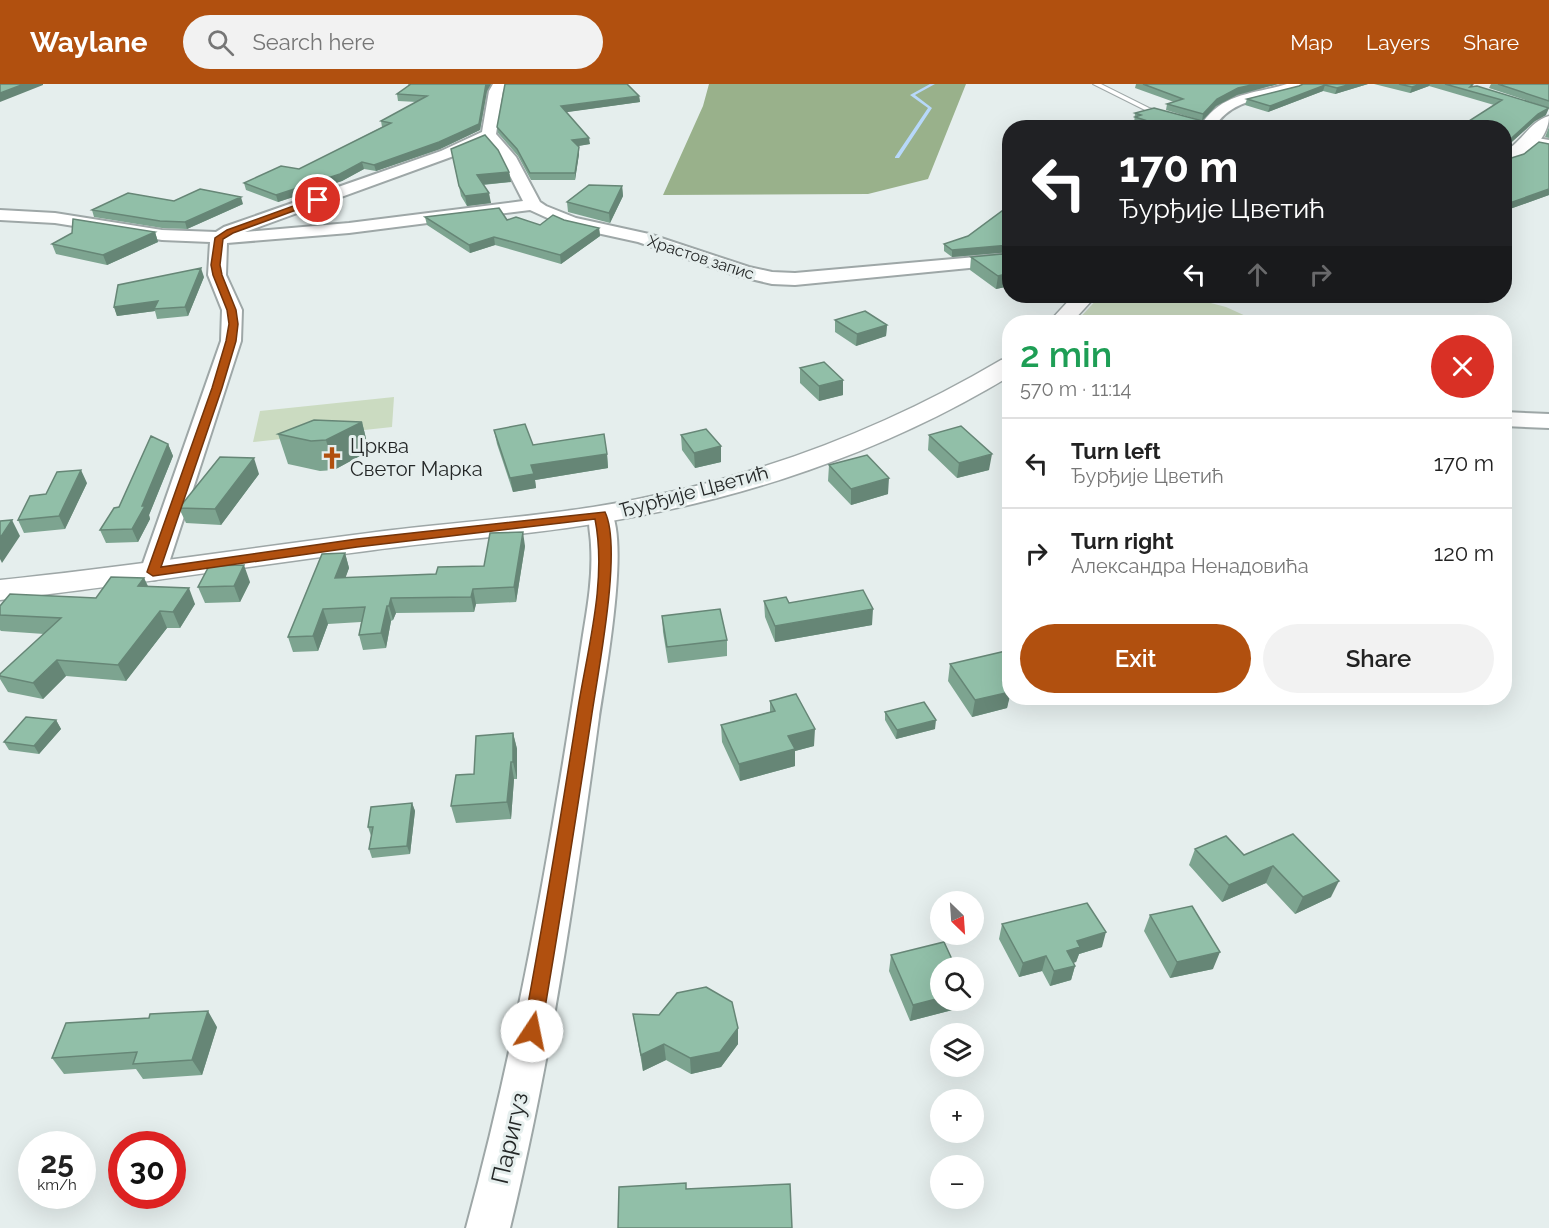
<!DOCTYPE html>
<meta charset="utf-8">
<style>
body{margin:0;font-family:Raleway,sans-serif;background:#f2f2f2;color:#222;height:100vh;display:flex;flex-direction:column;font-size:22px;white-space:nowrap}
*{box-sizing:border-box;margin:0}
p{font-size:20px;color:#767676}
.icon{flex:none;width:33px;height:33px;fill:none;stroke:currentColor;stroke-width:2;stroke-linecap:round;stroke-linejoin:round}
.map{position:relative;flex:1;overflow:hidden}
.details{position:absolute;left:1002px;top:231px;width:510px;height:390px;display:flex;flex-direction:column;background:#fff;border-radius:24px;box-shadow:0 6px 24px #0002}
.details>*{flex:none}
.guide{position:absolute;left:1002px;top:36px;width:510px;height:183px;border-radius:24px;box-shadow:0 6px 24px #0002;background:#202124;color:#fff;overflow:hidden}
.needle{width:39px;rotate:155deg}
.controls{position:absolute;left:930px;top:807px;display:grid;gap:12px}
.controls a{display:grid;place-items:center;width:54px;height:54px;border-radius:50%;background:#fff;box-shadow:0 6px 24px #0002;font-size:30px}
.speed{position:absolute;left:18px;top:1047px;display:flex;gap:12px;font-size:30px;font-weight:700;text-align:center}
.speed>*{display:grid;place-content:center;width:78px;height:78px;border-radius:50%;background:#fff;box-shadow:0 6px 24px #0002;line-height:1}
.speed small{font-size:15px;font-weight:400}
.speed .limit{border:9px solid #d22;background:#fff;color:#111}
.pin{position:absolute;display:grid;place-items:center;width:51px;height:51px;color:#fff;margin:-26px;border:3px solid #fff;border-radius:50%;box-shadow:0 2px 6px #0007}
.me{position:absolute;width:66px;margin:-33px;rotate:11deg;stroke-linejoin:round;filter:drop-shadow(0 0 4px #0008)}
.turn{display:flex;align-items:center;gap:21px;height:126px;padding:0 18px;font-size:27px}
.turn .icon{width:78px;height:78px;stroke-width:2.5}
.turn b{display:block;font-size:42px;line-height:51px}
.lanes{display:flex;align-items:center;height:57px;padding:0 18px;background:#0003;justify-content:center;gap:30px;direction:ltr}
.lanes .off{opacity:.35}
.round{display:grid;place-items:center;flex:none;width:63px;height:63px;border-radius:32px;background:#f2f2f2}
.summary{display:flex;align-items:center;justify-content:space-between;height:102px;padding:0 18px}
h1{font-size:36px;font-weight:600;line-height:45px;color:#1e9e55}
.primary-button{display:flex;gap:12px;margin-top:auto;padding:12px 18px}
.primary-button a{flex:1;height:69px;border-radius:36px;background:#b1500f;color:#fff;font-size:24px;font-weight:600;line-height:69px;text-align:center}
.primary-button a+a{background:#f2f2f2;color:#222}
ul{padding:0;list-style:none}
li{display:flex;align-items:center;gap:18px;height:90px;padding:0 18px;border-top:2px solid #e0e0e0}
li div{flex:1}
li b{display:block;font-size:22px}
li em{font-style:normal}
header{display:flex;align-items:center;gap:36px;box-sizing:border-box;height:84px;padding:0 30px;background:#b1500f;color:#fff}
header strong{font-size:28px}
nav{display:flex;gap:33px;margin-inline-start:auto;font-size:21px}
.search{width:420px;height:54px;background:#f2f2f2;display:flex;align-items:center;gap:15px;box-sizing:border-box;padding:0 21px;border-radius:33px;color:#767676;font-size:22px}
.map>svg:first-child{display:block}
.green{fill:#cbdbc1}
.forest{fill:#99b18b}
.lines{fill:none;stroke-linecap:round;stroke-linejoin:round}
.stream{fill:#b7d8fa;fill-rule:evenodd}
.service-casing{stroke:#9ea7a7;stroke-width:2}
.minor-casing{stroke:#9ea7a7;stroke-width:4}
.tertiary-casing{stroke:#9ea7a7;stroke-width:3}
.service{fill:#fff;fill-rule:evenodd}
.minor{fill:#fff;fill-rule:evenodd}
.tertiary{fill:#fff;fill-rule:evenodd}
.wall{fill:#7da490}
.shaded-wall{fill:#668676}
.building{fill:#91bfa8;stroke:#668676;stroke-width:1.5}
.route{fill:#b1500f;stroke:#73340a;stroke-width:1.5}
.labels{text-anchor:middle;stroke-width:6;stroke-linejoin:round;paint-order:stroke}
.far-street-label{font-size:16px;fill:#242727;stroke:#e5eeed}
.poi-label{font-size:20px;fill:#242727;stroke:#e5eeed;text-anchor:start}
.street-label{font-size:20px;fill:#242727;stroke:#e5eeed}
.near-street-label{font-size:24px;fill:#242727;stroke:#e5eeed}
</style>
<header>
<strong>Waylane</strong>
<div class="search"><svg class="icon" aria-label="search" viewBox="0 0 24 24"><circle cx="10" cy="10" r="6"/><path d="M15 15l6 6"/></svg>Search here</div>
<nav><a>Map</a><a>Layers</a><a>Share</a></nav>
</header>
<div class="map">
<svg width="1549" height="1144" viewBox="0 0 1549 1144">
<rect width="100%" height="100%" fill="#e5eeed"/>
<path class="green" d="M1100,212H1184L1226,223L1259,238H1076Z
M394,313L392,343L253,358L260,327Z"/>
<path class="forest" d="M709,0H966L928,95L868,110L663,111L703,22Z"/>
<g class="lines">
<path class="stream" d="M930,0H935L915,11L932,24L899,74H895V73L928,24L910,11Z"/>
<g class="service-casing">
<path id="service" d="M1093,0H1101L1149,24L1209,41L1206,43L1145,26Z"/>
</g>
<g class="minor-casing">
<path id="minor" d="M493,0H507L503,7L496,50L516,73L540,118L546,122L576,134L649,150L749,183L772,188L795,189L1010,170V180L795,201L772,200L738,192L638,158L565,142L530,126L349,149L227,159L226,191L242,226L241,257L166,488L162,494L153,496L144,494L140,488L221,257L222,226L208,191L210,158L162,156L55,139L0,136V126L55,129L162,146L216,148L224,143L441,67L482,48L489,7ZM487,57L501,74L523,117L349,139L245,148L451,73Z
M1287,0H1307C1301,6 1293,7 1285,9C1258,15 1229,18 1214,44H1199C1221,8 1251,11 1287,0Z
M1531,53L1549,56V66L1526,60L1524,57L1526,54Z
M1504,328L1549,330V344L1504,342Z
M601,424L610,426C630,456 605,593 599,633C576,804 551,976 510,1144H466C519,950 553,750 583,551C588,521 593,491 591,461C591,450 586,435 592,426Z"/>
</g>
<g class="tertiary-casing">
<path id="tertiary" d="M1549,32C1549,54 1526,76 1504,81V68C1522,58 1530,37 1549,32Z
M1073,212H1096L1072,238H1049Z
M1010,274V292C883,369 739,417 593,440C520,452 447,456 374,466C249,482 125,502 0,516V496C126,483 251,464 376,448C448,439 522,434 593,423C738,400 876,350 1001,276Z"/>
</g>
<use href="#service" class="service"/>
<use href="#minor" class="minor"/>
<use href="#tertiary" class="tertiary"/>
</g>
<path class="wall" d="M408,0H491L487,7L480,46L440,65L376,87L364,85L342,97L278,118L246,106L244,99L299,85L382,43L381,37L417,18L398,17L397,10L409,2Z
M1136,0H1278L1237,11L1216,22L1202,37L1166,26L1167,20L1174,18L1135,4Z
M1303,0H1368L1335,10L1323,7L1268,28L1245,21L1247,15L1299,2Z
M1374,0H1473L1472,3L1546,31L1535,37L1505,64V76L1549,111L1504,127V44L1494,21L1429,2L1410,9Z
M1491,0H1549V24L1489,4Z
M639,12L640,18L566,28L590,60L577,62L579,70L575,96H531L518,72L498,49L497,43Z
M1135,29L1199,36L1196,44H1144L1134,40Z
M1549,43V54L1545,53Z
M451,65L509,88L511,98L483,101L491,119L467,122L461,112Z
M622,102L623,112L610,139L568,128L567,118Z
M174,117L243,120L187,145L162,144L94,133L92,126Z
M1010,123V168L952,173L944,167V160L968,152Z
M425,133L507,136L540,141L564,136L599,144L600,152L561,180L495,161L470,169L427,141Z
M155,148L158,158L107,181L56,170L52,160Z
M1010,171V202L996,205L970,186L971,173Z
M204,193L188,232L157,235L155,227L117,232L114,223Z
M835,236L887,241L886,252L856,262L835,248Z
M800,284L843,311L819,317L800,299Z
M362,338L369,367L334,386L320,387L288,380L278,350Z
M494,346L533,361L607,370L608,384L535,396L536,404L513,408L497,360Z
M681,351L721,362V378L695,384L682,366Z
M929,351L989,386L957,394L928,366Z
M168,360L173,372L149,431L150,435L138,458L106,459L100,446Z
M829,381L888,410L851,421L828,397Z
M259,390L221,441L186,439L179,424Z
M87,399L65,445L24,449L18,436L46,410Z
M525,462L516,518L476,520L474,528L396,529L393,536L391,537L386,564L363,566L359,551L361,538L328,540L318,567L293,568L288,553L345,469L349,484L345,494L436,490L484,482Z
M144,494L148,502L195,520L180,544H167L126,597L66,592L43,615L8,608L0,595V590L44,550L1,547L0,546V522L96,514Z
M250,498L240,518L205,519L198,503Z
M764,517L789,519L872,541L775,558L765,533Z
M662,532L727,556V572L668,579L663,548Z
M950,580L1009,613L1007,624L972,633L948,597Z
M770,617L814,662L795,667V682L740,697L722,658L721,641L770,628Z
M885,628L935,645L896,655L885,636Z
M56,636L61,645L39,670L9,666L4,658Z
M513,649L517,665V695H514L511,735L456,739L451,722L474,690Z
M412,719L415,727L410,770L372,774L369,765L371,752L368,743Z
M1293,750L1331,813L1295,830L1266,799L1222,818L1189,781L1195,765L1244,771Z
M1150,831L1213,885L1170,894L1144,847Z
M1002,840L1102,863L1079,870L1076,878L1073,879L1075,882L1071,896L1050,902L1042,887L1019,893L999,855Z
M891,871L964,923L910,937L889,887Z
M633,930L738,944V960L721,983L691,990L666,976L643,987Z
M217,943L202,991L143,995L136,985L64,990L52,974Z"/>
<path class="shaded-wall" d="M24,0H43V1L0,18V9Z
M486,0H491L487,7L480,46L440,65L376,87L374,81Z
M1256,0H1278L1237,11L1216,22L1202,37L1203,30L1217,15L1238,4Z
M1351,0H1368L1335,10L1337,4Z
M1421,0H1430L1429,2L1410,9L1412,3Z
M1325,1L1323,7L1268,28L1270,22Z
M639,12L640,18L561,29V22Z
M1549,24L1546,31L1535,37L1504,65L1505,60L1538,30Z
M1199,36L1196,44H1188Z
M589,54L590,60L573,63L572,56Z
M579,63V70L575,96V89Z
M362,78L364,85L342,97L278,118L276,111Z
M509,88L511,98L478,101L477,91Z
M622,102L623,112L610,139L609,129Z
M1549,105V111L1504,127L1505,121Z
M489,109L491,119L467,122L465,112Z
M241,113L243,120L187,145L185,138Z
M599,144L600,152L561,180L560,171Z
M155,148L158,158L107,181L103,171Z
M494,153L495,161L470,169L469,161Z
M1010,161V168L952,173V166Z
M201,184L204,193L188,232L185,223Z
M1010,189V202L996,205L998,192Z
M158,217L154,225L155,227L117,232L114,223Z
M887,241L886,252L856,262L857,250Z
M843,296V311L819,317V302Z
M362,338L369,367L334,386L326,356Z
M168,360L173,372L149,431L150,435L138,458L132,445Z
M721,362V378L695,384L694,369Z
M607,370L608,384L535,396L536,404L513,408L510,394L531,381Z
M992,370L989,386L957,394L959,379Z
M254,374L259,390L221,441L215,425Z
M81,386L87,399L65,445L59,432Z
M889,394L888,410L851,421V405Z
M12,436L20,452L2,479L0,475V454Z
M523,448L525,462L516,518L514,503Z
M345,469L349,484L340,509L335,494Z
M244,481L250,498L240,518L234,502Z
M144,494L151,510L138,502Z
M189,504L195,520L180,544L173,528Z
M473,505L476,520L474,528L471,513Z
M391,514L396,529L393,536L389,522Z
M387,522L391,537L386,564L381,549Z
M323,525L328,540L318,567L313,552Z
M873,525L872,541L775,558V542Z
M160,527L167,544L126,597L118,581Z
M57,576L66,592L43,615L33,599Z
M1010,597V612L1007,624L972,633L975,616L1003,598Z
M56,636L61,645L39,670L34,662Z
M936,636L935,645L896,655L897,646Z
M815,645L814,662L795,667V682L740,697L739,680L788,652Z
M513,649L517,665V695L513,678Z
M511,678L514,695L511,735L507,718Z
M412,719L415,727L410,770L407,762Z
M1273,782L1266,799L1222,818L1229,801Z
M1339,797L1331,813L1295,830L1303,813Z
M1106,848L1102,863L1079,870L1076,878L1063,881L1067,867L1077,857Z
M1220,868L1213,885L1170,894L1177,878Z
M1046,872L1042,887L1019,893L1023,879Z
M1075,882L1071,896L1050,902L1054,887Z
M940,914V916H965L964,923L910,937L913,921Z
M208,927L217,943L202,991L192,976Z
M738,944V960L721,983L691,990L690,974Z
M664,960L666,976L643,987L641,971Z"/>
<path class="building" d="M0,0H24L0,9Z
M411,0H486L479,40L439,58L374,81L362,78L340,90L276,111L244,99L281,82L299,85L391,39L381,37L427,12L397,10Z
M505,0H627L639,12L561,22L589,54L572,56L579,63L575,89H530L517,65L497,43Z
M1143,0H1256L1238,4L1217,15L1203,30L1167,20L1183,15Z
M1303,0H1351L1337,4L1325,1L1270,22L1247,15L1299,2Z
M1399,0H1421L1412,3Z
M1445,0H1473L1470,3L1477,2L1549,24L1538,30L1505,60V76L1524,70L1539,58L1549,60V105L1504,121V44H1458L1502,16Z
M1498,0H1549V17Z
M1154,24L1199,36L1188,44H1151L1157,40L1135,33L1141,31L1135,29Z
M1405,41L1411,44H1397Z
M485,51L498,66L509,88L477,91L489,109L465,112L459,102L451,65Z
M589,101L622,102L609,129L567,118Z
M200,105L241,113L185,138L160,137L92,126L128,109L174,117Z
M1010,123V161L952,166L944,160L968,152L1002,127Z
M499,124L507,136L516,133L540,141L553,131L564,136L599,144L560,171L494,153L469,161L425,133Z
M73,135L155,148L103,171L52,160L72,149Z
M1002,170L1010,171V189L998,192L971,173Z
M201,184L185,223L154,225L158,217L114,223L118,201Z
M865,227L887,241L857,250L835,236Z
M824,278L843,296L819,302L800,284Z
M314,336L362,338L326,356L311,357L278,350Z
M525,340L533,361L604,350L607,370L531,381L534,390L510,394L494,346Z
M961,342L992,370L959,379L929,351Z
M706,345L721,362L694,369L681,351Z
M151,352L168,360L142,422H145L132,445L100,446L114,424L119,423Z
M867,371L889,394L851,405L829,381Z
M220,373L254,374L215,425L179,424Z
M81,386L59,432L18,436L30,412L46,410L57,388Z
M12,436L0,454V437Z
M523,448L514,503L473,505L471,513L391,514L389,522H387L381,549L359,551L365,523L323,525L313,552L288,553L322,470L345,469L335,494L436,490L438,483L484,482L490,449Z
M244,481L234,502L198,503L209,482Z
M111,493L144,494L138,502L189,504L173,528L160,527L118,581L57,576L33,599L0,592V590L61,534L0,531V522L10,510L96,514Z
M863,506L873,525L775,542L764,517L786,513L789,519Z
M720,525L727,556L667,563L662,532Z
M1010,566V597L1003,598L1010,608L975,616L950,580Z
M796,610L815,645L788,652L795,665L739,680L721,641L775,627L770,617Z
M924,618L936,636L897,646L885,628Z
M26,633L56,636L34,662L4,658Z
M513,649V678H511L507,718L451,722L456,691L474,690L476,652Z
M412,719L407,762L369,765L373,743H368L371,723Z
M1293,750L1339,797L1303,813L1273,782L1229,801L1195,765L1226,752L1244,771Z
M1087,819L1106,848L1077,857L1080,863L1067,867L1075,882L1054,887L1046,872L1023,879L1002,840Z
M1192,822L1220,868L1177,878L1150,831Z
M944,858L956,884H940V914L913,921L891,871Z
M706,903L732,918L738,944L720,968L690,974L664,960L641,971L633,930L659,931L677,909Z
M208,927L192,976L133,980L137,968L52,974L66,939L149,934L150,930Z
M686,1099V1105L790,1100L792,1144H618L619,1103Z"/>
<path class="route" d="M318,113L321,114V117L233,149L223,155L220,181L222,191L236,226L238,240L236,257L222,304L161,483L357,455L605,428C623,465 597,592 591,636C575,740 559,844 541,947L538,953L532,955L525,953L523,947C543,840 561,732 578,624C588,563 607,496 595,435L357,463L153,492L147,488L212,304L226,257L229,240L227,226L213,191L211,181L215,154L227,146Z"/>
<defs>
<g id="church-bare" transform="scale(1.8)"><path d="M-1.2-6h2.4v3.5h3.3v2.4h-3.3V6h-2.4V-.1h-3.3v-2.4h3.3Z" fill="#b1500f" stroke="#e5eeed" stroke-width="2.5" paint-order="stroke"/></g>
</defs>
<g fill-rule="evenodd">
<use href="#church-bare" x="332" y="374"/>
</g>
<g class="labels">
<g class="far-street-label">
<text transform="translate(701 173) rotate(18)" y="6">Храстов запис</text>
</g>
<g class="poi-label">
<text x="350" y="369">Црква<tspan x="350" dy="23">Светог Марка</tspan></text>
</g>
<g class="street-label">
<text transform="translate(694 407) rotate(-15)" y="7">Ђурђије Цветић</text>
</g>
<g class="near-street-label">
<text transform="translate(510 1054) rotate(-77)" y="8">Паригуз</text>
</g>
</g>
</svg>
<div class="controls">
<a><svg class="needle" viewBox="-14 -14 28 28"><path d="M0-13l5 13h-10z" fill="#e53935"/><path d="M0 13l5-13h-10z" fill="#767676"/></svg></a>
<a><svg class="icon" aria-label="search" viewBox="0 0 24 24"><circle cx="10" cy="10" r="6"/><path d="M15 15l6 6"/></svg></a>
<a><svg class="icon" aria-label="layers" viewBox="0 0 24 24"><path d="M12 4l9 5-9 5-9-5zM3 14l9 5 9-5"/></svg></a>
<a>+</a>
<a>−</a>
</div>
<div class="speed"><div>25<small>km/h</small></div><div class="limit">30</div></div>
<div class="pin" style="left:318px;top:116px;background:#d93025"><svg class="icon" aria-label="arrive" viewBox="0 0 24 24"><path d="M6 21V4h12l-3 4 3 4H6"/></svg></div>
<svg class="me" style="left:532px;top:947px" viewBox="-20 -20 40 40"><circle r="19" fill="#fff"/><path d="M0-13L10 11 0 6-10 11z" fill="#b1500f"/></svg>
<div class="guide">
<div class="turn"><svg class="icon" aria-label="left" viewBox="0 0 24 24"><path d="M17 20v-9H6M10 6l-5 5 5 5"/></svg><div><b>170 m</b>Ђурђије Цветић</div></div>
<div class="lanes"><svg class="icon" aria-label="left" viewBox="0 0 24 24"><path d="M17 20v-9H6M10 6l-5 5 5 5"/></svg><svg class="icon off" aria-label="ahead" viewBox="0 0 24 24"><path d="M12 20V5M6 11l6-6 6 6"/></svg><svg class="icon off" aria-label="right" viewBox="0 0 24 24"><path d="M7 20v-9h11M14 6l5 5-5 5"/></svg></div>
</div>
<section class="details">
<div class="summary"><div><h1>2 min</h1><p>570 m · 11:14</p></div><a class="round" style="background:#d93025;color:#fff"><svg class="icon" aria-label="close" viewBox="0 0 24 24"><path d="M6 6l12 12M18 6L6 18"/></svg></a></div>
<ul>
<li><svg class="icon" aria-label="left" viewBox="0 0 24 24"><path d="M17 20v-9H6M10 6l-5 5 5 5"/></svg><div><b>Turn left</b><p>Ђурђије Цветић</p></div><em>170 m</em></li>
<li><svg class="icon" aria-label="right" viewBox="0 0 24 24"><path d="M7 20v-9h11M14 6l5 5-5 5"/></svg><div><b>Turn right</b><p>Александра Ненадовића</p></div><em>120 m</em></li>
</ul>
<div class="primary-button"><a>Exit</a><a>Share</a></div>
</section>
</div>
